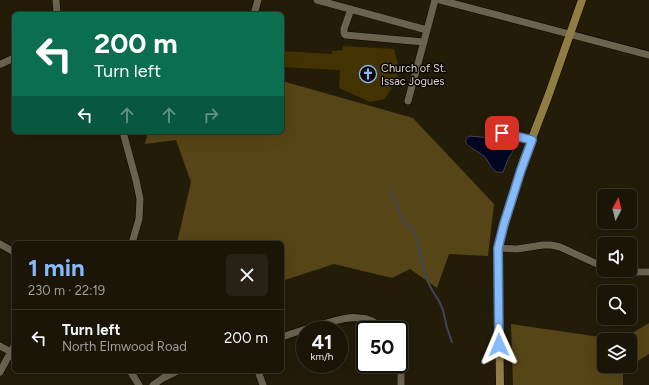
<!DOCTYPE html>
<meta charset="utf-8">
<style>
body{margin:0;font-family:Figtree,sans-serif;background:#272215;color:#f1f3f6;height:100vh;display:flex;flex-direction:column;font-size:15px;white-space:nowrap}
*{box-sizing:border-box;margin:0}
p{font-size:13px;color:#9f9f9b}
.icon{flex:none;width:22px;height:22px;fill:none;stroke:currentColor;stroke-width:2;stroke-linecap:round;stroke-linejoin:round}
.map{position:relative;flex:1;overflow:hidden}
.side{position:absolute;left:12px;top:241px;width:272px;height:132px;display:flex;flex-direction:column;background:#1a1507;border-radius:6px;box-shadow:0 4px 16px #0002,0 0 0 1px #383428}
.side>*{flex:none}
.guide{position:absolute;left:12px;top:12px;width:272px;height:122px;border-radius:6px;box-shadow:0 4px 16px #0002,0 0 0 1px #383428;background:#0b6e4f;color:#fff;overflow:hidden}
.needle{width:26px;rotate:7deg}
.buttons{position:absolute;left:597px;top:189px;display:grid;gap:8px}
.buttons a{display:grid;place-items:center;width:40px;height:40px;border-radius:6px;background:#1a1507;box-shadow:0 4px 16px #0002,0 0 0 1px #383428;font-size:20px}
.speed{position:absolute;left:296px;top:321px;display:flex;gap:8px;font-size:20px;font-weight:700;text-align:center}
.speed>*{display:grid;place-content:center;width:52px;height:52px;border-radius:50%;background:#1a1507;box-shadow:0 4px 16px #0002,0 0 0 1px #383428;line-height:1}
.speed small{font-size:10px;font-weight:400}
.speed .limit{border:2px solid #111;border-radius:6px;background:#fff;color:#111}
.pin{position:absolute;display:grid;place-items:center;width:34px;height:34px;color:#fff;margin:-17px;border-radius:8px;box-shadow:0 2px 6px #0006}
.me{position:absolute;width:44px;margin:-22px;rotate:359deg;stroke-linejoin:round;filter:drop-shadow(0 0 3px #0008)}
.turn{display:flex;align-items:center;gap:14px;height:84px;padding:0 16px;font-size:18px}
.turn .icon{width:52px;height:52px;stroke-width:2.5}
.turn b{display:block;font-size:28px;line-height:34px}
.lanes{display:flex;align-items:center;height:38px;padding:0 16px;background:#0003;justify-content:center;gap:20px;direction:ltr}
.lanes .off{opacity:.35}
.round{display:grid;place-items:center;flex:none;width:42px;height:42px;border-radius:6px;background:#272215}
.headline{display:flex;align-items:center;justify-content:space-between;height:68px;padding:0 16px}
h1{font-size:24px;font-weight:700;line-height:30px;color:#85bbfb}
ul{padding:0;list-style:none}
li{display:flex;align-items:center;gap:12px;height:56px;padding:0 16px;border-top:1px solid #383428}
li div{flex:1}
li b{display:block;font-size:15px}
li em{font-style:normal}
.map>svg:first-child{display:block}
.forest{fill:#564516}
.water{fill:#000622;stroke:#414454}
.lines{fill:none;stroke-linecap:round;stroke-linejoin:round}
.stream{stroke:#414454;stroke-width:2}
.building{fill:#433300}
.minor-casing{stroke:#0c0600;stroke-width:8}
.major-casing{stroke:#0c0600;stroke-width:9}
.minor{stroke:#6b634e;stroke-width:7}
.major{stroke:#917c44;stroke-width:8}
.route-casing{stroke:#567aa3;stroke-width:10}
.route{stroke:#85bbfb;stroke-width:7}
.labels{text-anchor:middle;stroke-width:3;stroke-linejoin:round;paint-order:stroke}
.poi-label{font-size:11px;fill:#d9d5c9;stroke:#0a0702;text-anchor:start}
</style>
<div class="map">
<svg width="649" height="385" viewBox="0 0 649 385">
<rect width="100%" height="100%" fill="#231c09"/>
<path class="forest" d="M282,81L413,118L494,204L488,256L449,254L437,288L410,269L392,278L334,264L282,281V243H177L191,182L176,140L145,144L148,132H282Z
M649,323V354L630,366V340H621Z
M511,324L621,340H604V366H629L623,370V385H513Z"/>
<path class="water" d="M470,136L491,138L499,142L509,143L512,144L513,147V151L509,157L503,172C492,175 490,162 484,156C479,151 456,143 470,136Z"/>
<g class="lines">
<path class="stream" d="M390,191L396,201L401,218L406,225L410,227L415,233L422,263L427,280L432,290L439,301L443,310L447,328L452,342"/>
</g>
<path class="building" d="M343,46L394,49L398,64L395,71L398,76L385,99L370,102L339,88L340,70L282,67V51L332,54V51L343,50Z"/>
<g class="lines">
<g class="minor-casing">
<path id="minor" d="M56,0L57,14
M317,0L427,30
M440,0L649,55
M351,9L344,29V33L345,35L424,42
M254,14L258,0
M1,64L14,58
M408,101L435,0
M123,132L136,180L140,199L139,219L132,243
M502,133L531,140
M0,244L14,252
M498,248L517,249L543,245H551L560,247L595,263L604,265
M622,270L630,272H649
M282,337C296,332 309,328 323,324C335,321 347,316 360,318C369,318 377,323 384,330
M0,346L11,352
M399,353L401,363V385
M130,371L139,385
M258,371L263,385
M0,372L14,346
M153,385L163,378L177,371"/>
</g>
<g class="major-casing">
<path id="major" d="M500,385L498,248L501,237L523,162L549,94L582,0"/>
</g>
<use href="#minor" class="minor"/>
<use href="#major" class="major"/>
</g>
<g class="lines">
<g class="route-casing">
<path id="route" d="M499,345L498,248L504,224L521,170L532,140L502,133"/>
</g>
<use href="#route" class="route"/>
</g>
<defs>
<g id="church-ring" transform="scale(0.9)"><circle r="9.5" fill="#0a0702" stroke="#85bbfb" stroke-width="1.5"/><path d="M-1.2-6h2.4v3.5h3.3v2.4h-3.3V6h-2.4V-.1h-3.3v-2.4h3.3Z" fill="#85bbfb"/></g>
</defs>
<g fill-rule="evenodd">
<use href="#church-ring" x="368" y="74"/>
</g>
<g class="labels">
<g class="poi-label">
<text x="381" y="72">Church of St.<tspan x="381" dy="13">Issac Jogues</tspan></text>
</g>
</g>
</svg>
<div class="buttons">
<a><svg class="needle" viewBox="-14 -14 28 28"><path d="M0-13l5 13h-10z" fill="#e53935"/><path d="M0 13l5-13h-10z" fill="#9f9f9b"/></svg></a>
<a><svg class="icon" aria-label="sound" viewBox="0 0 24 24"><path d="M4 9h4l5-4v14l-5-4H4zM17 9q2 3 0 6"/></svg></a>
<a><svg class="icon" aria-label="search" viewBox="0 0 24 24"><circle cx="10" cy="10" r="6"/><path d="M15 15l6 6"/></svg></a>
<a><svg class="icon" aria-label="layers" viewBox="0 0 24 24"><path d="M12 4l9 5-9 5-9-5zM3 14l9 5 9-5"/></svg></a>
</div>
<div class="speed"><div>41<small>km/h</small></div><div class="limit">50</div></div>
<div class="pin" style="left:502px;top:133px;background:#d93025"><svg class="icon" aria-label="arrive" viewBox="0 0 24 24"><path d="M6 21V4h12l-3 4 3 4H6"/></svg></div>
<svg class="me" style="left:499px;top:345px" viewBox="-20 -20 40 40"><path d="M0-17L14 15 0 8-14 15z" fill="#85bbfb" stroke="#fff" stroke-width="4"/></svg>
<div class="guide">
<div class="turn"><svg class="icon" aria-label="left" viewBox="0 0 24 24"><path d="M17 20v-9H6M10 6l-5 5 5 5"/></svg><div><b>200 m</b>Turn left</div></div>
<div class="lanes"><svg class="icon" aria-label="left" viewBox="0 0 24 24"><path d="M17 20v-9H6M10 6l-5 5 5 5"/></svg><svg class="icon off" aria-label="ahead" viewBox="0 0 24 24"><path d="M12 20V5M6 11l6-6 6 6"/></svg><svg class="icon off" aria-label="ahead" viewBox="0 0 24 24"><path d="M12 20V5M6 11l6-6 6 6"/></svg><svg class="icon off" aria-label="right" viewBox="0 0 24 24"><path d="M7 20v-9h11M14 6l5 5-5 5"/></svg></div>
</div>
<section class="side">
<div class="headline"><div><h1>1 min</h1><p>230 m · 22:19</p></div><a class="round"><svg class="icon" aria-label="close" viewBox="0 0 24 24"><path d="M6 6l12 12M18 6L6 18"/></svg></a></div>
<ul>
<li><svg class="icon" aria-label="left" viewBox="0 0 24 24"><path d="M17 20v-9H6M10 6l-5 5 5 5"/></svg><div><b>Turn left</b><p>North Elmwood Road</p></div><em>200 m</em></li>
</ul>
</section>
</div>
